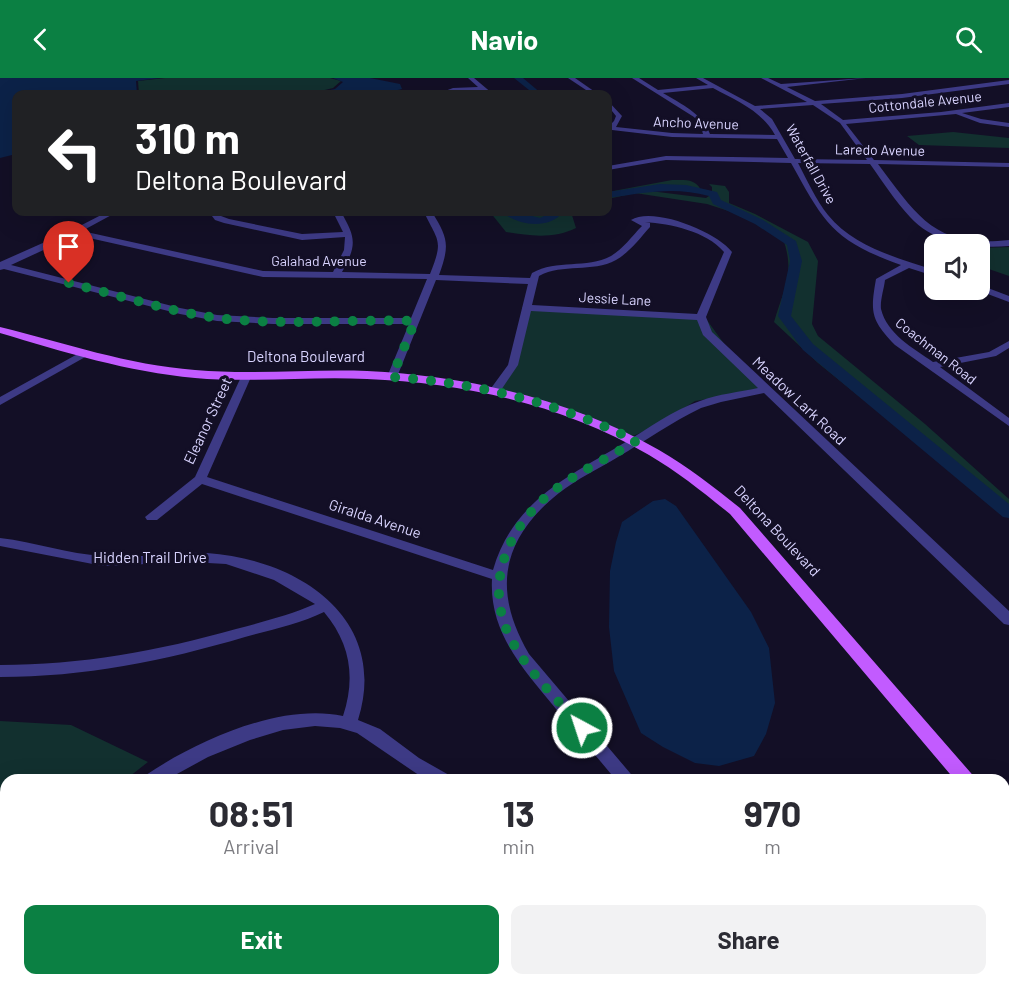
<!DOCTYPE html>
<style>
body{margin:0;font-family:Barlow,sans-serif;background:#f2f2f3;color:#2b2b33;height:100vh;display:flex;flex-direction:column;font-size:22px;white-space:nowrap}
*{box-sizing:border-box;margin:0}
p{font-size:20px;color:#7c7c81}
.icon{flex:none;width:33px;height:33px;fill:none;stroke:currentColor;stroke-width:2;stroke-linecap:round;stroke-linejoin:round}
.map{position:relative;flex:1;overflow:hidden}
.sheet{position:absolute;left:0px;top:696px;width:1010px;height:212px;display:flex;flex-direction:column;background:#fff;border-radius:18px 18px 0 0;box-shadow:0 6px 24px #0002}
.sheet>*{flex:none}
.top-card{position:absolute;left:12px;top:12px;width:600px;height:126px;border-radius:12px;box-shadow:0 6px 24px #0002;background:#202124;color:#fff;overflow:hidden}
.tools{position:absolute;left:924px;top:156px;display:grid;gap:12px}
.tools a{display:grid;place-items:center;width:66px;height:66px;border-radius:12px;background:#fff;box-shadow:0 6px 24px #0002;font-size:30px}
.pin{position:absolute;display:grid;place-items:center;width:51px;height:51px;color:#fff;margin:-62px -26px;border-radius:50% 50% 50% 0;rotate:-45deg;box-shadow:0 0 6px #0007}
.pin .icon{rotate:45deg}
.me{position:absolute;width:66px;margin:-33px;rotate:320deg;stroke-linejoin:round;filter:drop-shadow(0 0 4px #0008)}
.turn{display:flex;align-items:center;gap:21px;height:126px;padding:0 24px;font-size:27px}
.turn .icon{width:78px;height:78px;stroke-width:2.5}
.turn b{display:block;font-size:42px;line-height:51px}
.eta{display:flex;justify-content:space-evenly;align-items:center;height:102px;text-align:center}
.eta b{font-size:36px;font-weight:700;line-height:42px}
.cta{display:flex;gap:12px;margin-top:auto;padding:12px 24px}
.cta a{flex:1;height:69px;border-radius:12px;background:#0b8043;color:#fff;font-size:24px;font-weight:700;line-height:69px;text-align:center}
.cta a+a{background:#f2f2f3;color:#2b2b33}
header{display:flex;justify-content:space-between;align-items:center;height:78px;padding:0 24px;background:#0b8043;color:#fff;font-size:27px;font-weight:700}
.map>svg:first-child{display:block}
.green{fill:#12302f}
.water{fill:#0c2248}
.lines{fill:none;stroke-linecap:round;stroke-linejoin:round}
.river{fill:#0c2248;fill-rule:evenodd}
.minor{fill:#3d3a85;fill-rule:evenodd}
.major{fill:#c25bff;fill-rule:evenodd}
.route{stroke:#0b8043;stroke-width:10;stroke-dasharray:0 18}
.labels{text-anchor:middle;stroke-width:6;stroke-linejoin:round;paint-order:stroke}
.far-street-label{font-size:14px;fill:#d9d4ff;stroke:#130f26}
.street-label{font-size:15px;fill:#d9d4ff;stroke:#130f26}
</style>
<header><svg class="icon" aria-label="back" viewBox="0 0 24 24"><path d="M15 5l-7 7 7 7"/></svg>Navio<svg class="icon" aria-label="search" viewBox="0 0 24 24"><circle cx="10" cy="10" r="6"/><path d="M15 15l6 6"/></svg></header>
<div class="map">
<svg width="1009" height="907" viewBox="0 0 1009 907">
<rect width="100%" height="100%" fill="#130f26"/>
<path class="green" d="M165,0H330L341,3L333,10L308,16H139L138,3Z
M953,54L1009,60V70L919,67L907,58Z
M672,102C684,102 695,100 701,112C683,116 660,107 650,113L706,120L712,116V109L709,106L725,108L729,114V125L755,136L808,164L818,183L812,246L818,258L925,346L1009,421V440L818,285L774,244C784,209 796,195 782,158L747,139L707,126L635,115L608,121V114Z
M490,134H571L576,150C554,161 530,158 506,154Z
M1009,169V198L980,188V170Z
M522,229L704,238L725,267L768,312L695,323L658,347L633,358L497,311L522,263Z
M0,643L71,647L148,684L125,702H6V733L0,734Z
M108,902H343V907H104Z"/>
<path class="water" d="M0,0H160L136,3L137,16H16V76L0,80Z
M333,0H370L400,6L402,11L380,16H311L335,11L343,4Z
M665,421L676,428L751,534L769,570L775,625L766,656L754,678L719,688L695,685L663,669L641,655L614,593L609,549L610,493L616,464L622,444L653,423Z"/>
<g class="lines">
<path class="river" d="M514,0H523L542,16H534Z
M660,106L686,107L717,114L721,122L763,142L796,163L802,183L791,238L813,266L1009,426V440L1003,439L803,272L778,238L790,183L787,167L755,146L713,126L709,118C674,108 642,115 608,120V114Z
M502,134H516L540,140L552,134H563C549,152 518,148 502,134Z"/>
<path class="minor" d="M468,0H474L493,16H487L481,12L437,16L453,10L478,9Z
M568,0H575L598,16H592Z
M632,0H639L658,12L708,7L696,0H703L755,28L807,24L761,0H768L781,6L866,0L787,9L815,23L902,16L1009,2V6L902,20L821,26L843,42L941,34L1009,25V29L962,35L981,41L1009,45V49L980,45L956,36L846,46L874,82L1009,85V89L878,86C918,139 935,170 1009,162V168C977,171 934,166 910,139C895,123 883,104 870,86L798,85C807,102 816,122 828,137C854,169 898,180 934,192V198L909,190L885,202C884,211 880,222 881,231C887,256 913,270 933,284L989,274L1009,263V270L996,278L940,289L1009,340V348L895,267C871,242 870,235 876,201L901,187C832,162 825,146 791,85L666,82L608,92V88L666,78L788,80L777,61L672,59L612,52L608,54V49L614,43L616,38L608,28V23L622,38L616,49L672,55L703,56L700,46L694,39ZM713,10C737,23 762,33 775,57L710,56C702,35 681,26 663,15ZM813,27L840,45L867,82L795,81L772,41L760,31Z
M107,134H117L82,153L263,193L333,194L344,172L345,159L302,162L224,145L215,142L209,134H217L221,138L229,141L302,156L343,154L333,134H341C356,160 357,167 342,194L430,196C444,161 438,164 424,134H432C448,160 450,167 439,197L530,200L532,195C557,181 586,191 611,178C623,171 632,158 642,148L631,142C653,128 717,154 732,174L706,239L712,254L1009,533V547L1004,546L764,315L721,324L701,330C672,344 645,363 618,379C598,391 577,401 559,415C501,461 492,513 529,576L636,702H616C596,678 576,654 556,631C524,592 489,555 492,501L202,406L157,442H147L145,439L195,399L241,299L246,296L251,299L207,399L493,492C513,423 568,399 624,365C649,350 673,332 700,323C719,316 739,314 758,310L703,257L697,242L531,233L518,287L499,315H491L489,313L508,287L528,206L436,202L397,299L392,302L387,299L409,246H273L217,243L180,236L4,191L0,192V184L72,152ZM645,144C671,146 706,153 724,174L697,236L532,227L539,198C563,185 592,195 616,182C630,174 640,160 650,149V145ZM76,157L263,199L427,201L411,240H273L217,237L180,230L11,187Z
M980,207L1009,218V224L977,212H980Z
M83,273L88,276L87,278L0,327V319Z
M0,460C35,464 68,476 103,478C138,481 173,473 207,475C298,481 390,540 358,642L380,651L419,680L449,697L452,702H426L357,655L340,650L315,648L283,652L250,662L208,679L166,702H143L146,697C198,662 280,625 343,638C356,599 350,565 324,534C299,546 271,552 245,559C164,583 84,599 0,599V587C81,587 158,573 236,551C262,544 290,537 315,526L274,502L226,486L190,484L103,488L0,468Z
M1009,716V732L1004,734V718Z
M6,812V830L0,832V814Z
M652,902H674L677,907H654Z
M786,902H810L813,907H788Z"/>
<path class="major" d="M0,249C65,265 128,287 195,292C252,297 310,291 367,293C468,298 571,321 659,372C688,389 714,409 740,430L977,702H955L730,436C704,415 678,394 649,377C564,327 465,305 367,301C310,298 252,305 195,300C128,294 64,274 0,255Z
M1004,736L1009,738V760L1004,758Z"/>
</g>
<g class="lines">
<path class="route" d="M69,205C118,217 167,233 217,240C282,248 349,241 415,243L392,299C478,305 559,325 636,363C607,381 573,396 547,418C504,456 483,512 513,565C530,596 559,623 582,650"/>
</g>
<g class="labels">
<g class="far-street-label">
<text transform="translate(925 24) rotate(-6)" y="5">Cottondale Avenue</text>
<text transform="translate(696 45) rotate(2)" y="5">Ancho Avenue</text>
<text transform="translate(880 72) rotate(1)" y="5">Laredo Avenue</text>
<text transform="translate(811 86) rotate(61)" y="5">Waterfall Drive</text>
<text x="319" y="188">Galahad Avenue</text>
<text transform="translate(615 221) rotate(3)" y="5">Jessie Lane</text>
<text transform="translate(936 273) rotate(38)" y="5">Coachman Road</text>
</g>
<g class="street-label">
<text x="306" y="284">Deltona Boulevard</text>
<text transform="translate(799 323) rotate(43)" y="5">Meadow Lark Road</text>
<text transform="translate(208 343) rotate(-65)" y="5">Eleanor Street</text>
<text transform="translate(375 441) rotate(18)" y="5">Giralda Avenue</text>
<text transform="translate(777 453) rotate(47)" y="5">Deltona Boulevard</text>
<text x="150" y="485">Hidden Trail Drive</text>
</g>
</g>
</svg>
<div class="tools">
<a><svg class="icon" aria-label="sound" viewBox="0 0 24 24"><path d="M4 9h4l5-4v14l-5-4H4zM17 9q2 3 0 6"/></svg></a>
</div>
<div class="pin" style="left:69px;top:205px;background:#d93025"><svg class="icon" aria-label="arrive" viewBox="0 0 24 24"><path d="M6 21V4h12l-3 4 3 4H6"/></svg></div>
<svg class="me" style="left:582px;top:650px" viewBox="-20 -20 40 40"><circle r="17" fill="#0b8043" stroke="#fff" stroke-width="3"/><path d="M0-11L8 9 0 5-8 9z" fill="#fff"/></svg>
<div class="top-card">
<div class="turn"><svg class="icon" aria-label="left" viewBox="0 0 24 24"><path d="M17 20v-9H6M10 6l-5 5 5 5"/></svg><div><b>310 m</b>Deltona Boulevard</div></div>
</div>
<section class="sheet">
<div class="eta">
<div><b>08:51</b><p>Arrival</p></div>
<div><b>13</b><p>min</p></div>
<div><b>970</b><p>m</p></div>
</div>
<div class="cta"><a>Exit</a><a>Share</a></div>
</section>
</div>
